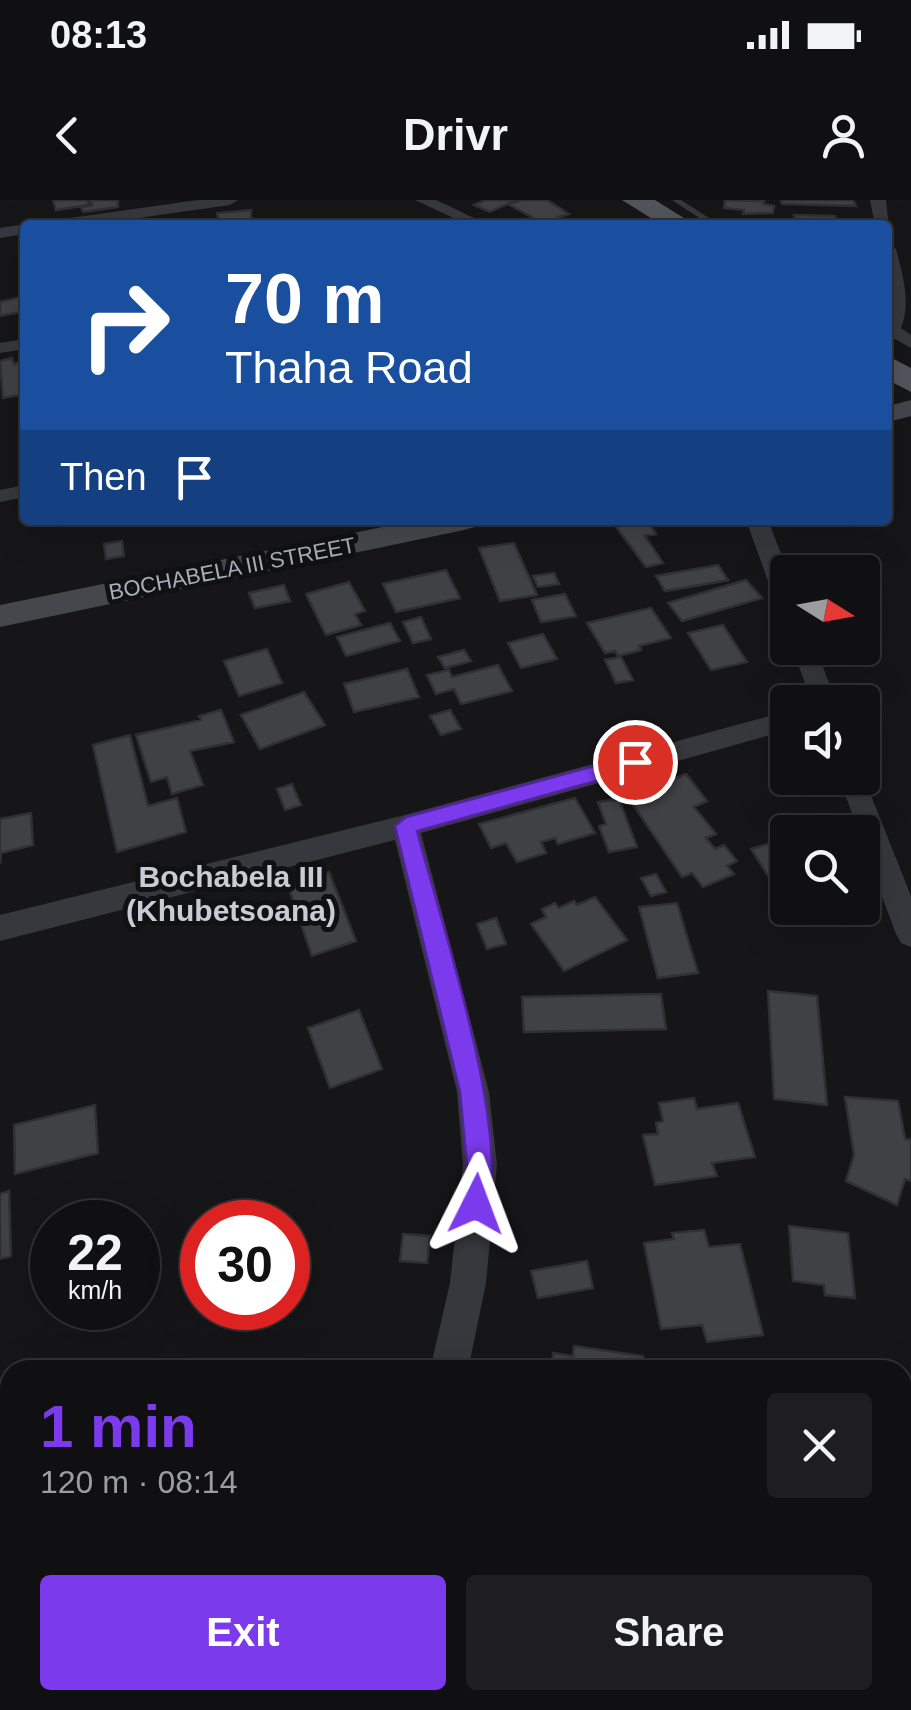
<!DOCTYPE html>
<meta charset="utf-8">
<style>
body{margin:0;font-family:Arial,sans-serif;background:#1e1e20;color:#f1f3f6;height:100vh;display:flex;flex-direction:column;font-size:38px;white-space:nowrap}
*{box-sizing:border-box;margin:0}
p{font-size:32px;color:#9c9d9f}
.icon{flex:none;width:55px;height:55px;fill:none;stroke:currentColor;stroke-width:2;stroke-linecap:round;stroke-linejoin:round}
.map{position:relative;flex:1;overflow:hidden}
.panel{position:absolute;left:0px;top:1160px;width:912px;height:350px;display:flex;flex-direction:column;background:#101012;border-radius:30px 30px 0 0;box-shadow:0 10px 40px #0002,0 0 0 2px #303032}
.panel>*{flex:none}
.top-card{position:absolute;left:20px;top:20px;width:872px;height:305px;border-radius:10px;box-shadow:0 10px 40px #0002,0 0 0 2px #303032;background:#1a4fa0;color:#fff;overflow:hidden}
.needle{width:65px;rotate:101deg}
.tools{position:absolute;left:770px;top:355px;display:grid;gap:20px}
.tools a{display:grid;place-items:center;width:110px;height:110px;border-radius:10px;background:#101012;box-shadow:0 10px 40px #0002,0 0 0 2px #303032;font-size:50px}
.speed{position:absolute;left:30px;top:1000px;display:flex;gap:20px;font-size:50px;font-weight:700;text-align:center}
.speed>*{display:grid;place-content:center;width:130px;height:130px;border-radius:50%;background:#101012;box-shadow:0 10px 40px #0002,0 0 0 2px #303032;line-height:1}
.speed small{font-size:25px;font-weight:400}
.speed .limit{border:15px solid #d22;background:#fff;color:#111}
.pin{position:absolute;display:grid;place-items:center;width:85px;height:85px;color:#fff;margin:-42px;border:5px solid #fff;border-radius:50%;box-shadow:0 2px 10px #0007}
.me{position:absolute;width:110px;margin:-55px;rotate:3deg;stroke-linejoin:round;filter:drop-shadow(0 0 8px #0008)}
.turn{display:flex;align-items:center;gap:35px;height:210px;padding:0 40px;font-size:45px}
.turn .icon{width:130px;height:130px;stroke-width:2.5}
.turn b{display:block;font-size:70px;line-height:85px}
.then{display:flex;align-items:center;height:95px;padding:0 40px;background:#0003;gap:20px;font-size:38px}
.round{display:grid;place-items:center;flex:none;width:105px;height:105px;border-radius:10px;background:#1e1e20}
.summary{display:flex;align-items:center;justify-content:space-between;height:170px;padding:0 40px}
h1{font-size:60px;font-weight:800;line-height:75px;color:#7c3aed}
.action{display:flex;gap:20px;margin-top:auto;padding:20px 40px}
.action a{flex:1;height:115px;border-radius:10px;background:#7c3aed;color:#fff;font-size:40px;font-weight:800;line-height:115px;text-align:center}
.action a+a{background:#1e1e20;color:#f1f3f6}
.status{display:flex;justify-content:space-between;align-items:center;height:70px;padding:0 50px;background:#101012;direction:ltr}
.status svg{height:28px;fill:currentColor}
header{display:flex;justify-content:space-between;align-items:center;height:130px;padding:0 40px;background:#101012;font-size:45px;font-weight:800}
.map>svg:first-child{display:block}
.building{fill:#404145;stroke:#303034;stroke-width:2.5}
.lines{fill:none;stroke-linecap:round;stroke-linejoin:round}
.lane{fill:#37383d;fill-rule:evenodd}
.street{fill:#37383d;fill-rule:evenodd}
.secondary{fill:#45474d;fill-rule:evenodd}
.primary{fill:#53555c;fill-rule:evenodd}
.route{fill:#7c3aed;stroke:#51269a;stroke-width:2.5}
.labels{text-anchor:middle;stroke-width:10;stroke-linejoin:round;paint-order:stroke}
.far-street-label{font-size:22px;fill:#a8adb8;stroke:#111113}
.neighbourhood-label{font-size:30px;font-weight:bold;fill:#c9ccd4;stroke:#111113}
</style>
<div class="status"><b>08:13</b><svg viewBox="0 0 49 12"><path d="M0 12V9h3v3zM5 12V6h3v6zM10 12V3h3v9zM15 12V0h3v12zM26 1h20v11H26zM47 4h2v5h-2z"/></svg></div>
<header><svg class="icon" aria-label="back" viewBox="0 0 24 24"><path d="M15 5l-7 7 7 7"/></svg>Drivr<svg class="icon" aria-label="person" viewBox="0 0 24 24"><circle cx="12" cy="8" r="4"/><path d="M4 21q1-7 8-7t8 7"/></svg></header>
<div class="map">
<svg width="911" height="1510" viewBox="0 0 911 1510">
<rect width="100%" height="100%" fill="#161618"/>
<path class="building" d="M53,0H87L89,5L56,10Z
M90,0H118V7L83,12L81,7L92,5Z
M485,0H516L490,12L474,5Z
M522,0H547L569,14L559,17L564,20L546,25L508,4Z
M725,0L764,1L763,4L774,6L773,13L743,14L744,10L724,8Z
M781,0H853L856,6L782,4Z
M251,10V25H220L217,13Z
M794,15L835,16L838,25H797Z
M25,96V111L0,116V102Z
M12,158L14,164L25,161V194L3,198L0,161Z
M611,320H647L656,334L645,336L663,363L646,367Z
M122,341L124,356L106,359L104,344Z
M514,343L537,395L500,401L479,348Z
M718,365L728,380L665,391L656,376Z
M446,370L460,398L396,412L383,384Z
M554,373L559,384L538,387L533,376Z
M746,380L762,398L682,421L668,403Z
M349,382L365,411L355,414L361,425L326,435L306,394Z
M284,385L290,401L255,408L249,393Z
M565,394L576,416L541,422L532,400Z
M651,408L671,438L639,446L641,450L618,456L615,451L605,453L587,423Z
M421,417L431,439L413,443L403,422Z
M390,423L400,441L346,456L337,437Z
M723,425L747,462L711,470L688,433Z
M543,434L557,459L521,468L508,443Z
M267,449L282,483L239,496L224,461Z
M464,450L471,461L445,468L438,457Z
M621,457L633,480L616,483L605,460Z
M498,465L512,491L461,504L454,489L436,494L427,475L449,470L452,477Z
M407,469L419,497L354,512L344,484Z
M304,492L325,525L260,549L241,515Z
M221,510L234,542L190,551L203,585L172,594L167,577L151,582L136,535L201,520L199,516Z
M450,510L461,529L441,535L430,516Z
M130,535L148,606L177,598L186,632L117,652L93,545Z
M686,574L707,601L694,607L716,634L706,638L715,649L724,645L737,661L727,666L734,674L703,687L692,673L682,677L628,597Z
M292,584L301,605L285,610L277,589Z
M575,598L595,633L558,644L555,638L541,642L546,653L517,662L506,643L491,648L479,624Z
M619,599L637,647L609,652L599,626L606,624L598,602Z
M31,613L33,645L1,653L0,664V619Z
M771,643L779,655L788,653V694L781,696L751,649Z
M329,672L356,741L312,756L288,686Z
M656,674L666,692L651,696L641,678Z
M595,697L627,740L564,771L531,724L546,717L542,709L555,703L559,708L574,701L577,705Z
M677,703L698,773L658,778L639,707Z
M496,718L506,744L487,749L477,724Z
M768,791L817,796L827,905L774,899Z
M661,794L666,829L524,832L522,797Z
M359,810L382,869L330,888L308,828Z
M845,897L898,901L905,939L911,940V981L905,979L897,1005L846,981L854,955Z
M694,898L697,909L738,903L755,957L712,963L717,976L655,985L643,935L658,934L656,923L663,921L659,903Z
M95,905L98,953L15,974L14,925Z
M9,991L11,1056L0,1059V994Z
M789,1026L848,1033L855,1098L825,1095L824,1085L793,1081Z
M704,1030L709,1047L740,1044L763,1135L707,1142L702,1125L661,1129L644,1043L674,1039L672,1033Z
M403,1034L430,1036L427,1063L400,1061Z
M587,1061L593,1088L538,1098L531,1071Z
M574,1146L643,1156V1170H552L553,1153L573,1156Z
M902,1222L911,1223V1328L902,1327Z
M0,1247L10,1250V1267L0,1289Z
M10,1461V1500H137L150,1505L148,1510H0V1484Z
M507,1500H582L581,1510H505Z"/>
<g class="lines">
<path class="lane" d="M672,0H681L720,25H710Z"/>
<path class="street" d="M198,0H238L230,5L89,25H48L56,20Z
M415,0H436L489,25H468Z
M870,0H886L889,28L888,25H875Z
M25,24L28,25H25V34L0,38V28Z
M888,44L896,49C903,75 911,104 901,128L911,135V148L888,135L891,103Z
M25,139V149L0,153V143Z
M25,285V297L0,302V290Z
M746,320H768L788,372V411L776,403Z
M792,448H816L836,502H812Z
M788,511V530L421,633L489,892L497,965L486,1083L468,1170H430L450,1083L463,965L457,892L395,640L0,741V715L405,615Z
M862,573L911,696V747L901,743L896,734L862,643V632H859L839,578H862Z
M902,1428L911,1429V1473L902,1472Z
M354,1500H398L395,1510H351Z"/>
<path class="secondary" d="M911,200V216L888,222V206Z
M417,320H479L475,327L464,330L0,427V405Z"/>
<path class="primary" d="M622,0H655L695,25H662Z
M888,156L911,168V192L888,180Z"/>
</g>
<path class="route" d="M635,555L645,562L642,568L417,631C438,712 515,942 485,1014L476,1017L467,1014L463,1004L467,965L460,892L395,626L406,617Z"/>
<g class="labels">
<g class="far-street-label">
<text transform="translate(232 368) rotate(-11)" y="8">BOCHABELA III STREET</text>
</g>
<g class="neighbourhood-label">
<text x="231" y="687">Bochabela III<tspan x="231" dy="34">(Khubetsoana)</tspan></text>
</g>
</g>
</svg>
<div class="tools">
<a><svg class="needle" viewBox="-14 -14 28 28"><path d="M0-13l5 13h-10z" fill="#e53935"/><path d="M0 13l5-13h-10z" fill="#9c9d9f"/></svg></a>
<a><svg class="icon" aria-label="sound" viewBox="0 0 24 24"><path d="M4 9h4l5-4v14l-5-4H4zM17 9q2 3 0 6"/></svg></a>
<a><svg class="icon" aria-label="search" viewBox="0 0 24 24"><circle cx="10" cy="10" r="6"/><path d="M15 15l6 6"/></svg></a>
</div>
<div class="speed"><div>22<small>km/h</small></div><div class="limit">30</div></div>
<div class="pin" style="left:635px;top:562px;background:#d93025"><svg class="icon" aria-label="arrive" viewBox="0 0 24 24"><path d="M6 21V4h12l-3 4 3 4H6"/></svg></div>
<svg class="me" style="left:476px;top:1004px" viewBox="-20 -20 40 40"><path d="M0-17L14 15 0 8-14 15z" fill="#7c3aed" stroke="#fff" stroke-width="4"/></svg>
<div class="top-card">
<div class="turn"><svg class="icon" aria-label="right" viewBox="0 0 24 24"><path d="M7 20v-9h11M14 6l5 5-5 5"/></svg><div><b>70 m</b>Thaha Road</div></div>
<div class="then">Then<svg class="icon" aria-label="arrive" viewBox="0 0 24 24"><path d="M6 21V4h12l-3 4 3 4H6"/></svg></div>
</div>
<section class="panel">
<div class="summary"><div><h1>1 min</h1><p>120 m · 08:14</p></div><a class="round"><svg class="icon" aria-label="close" viewBox="0 0 24 24"><path d="M6 6l12 12M18 6L6 18"/></svg></a></div>
<div class="action"><a>Exit</a><a>Share</a></div>
</section>
</div>
